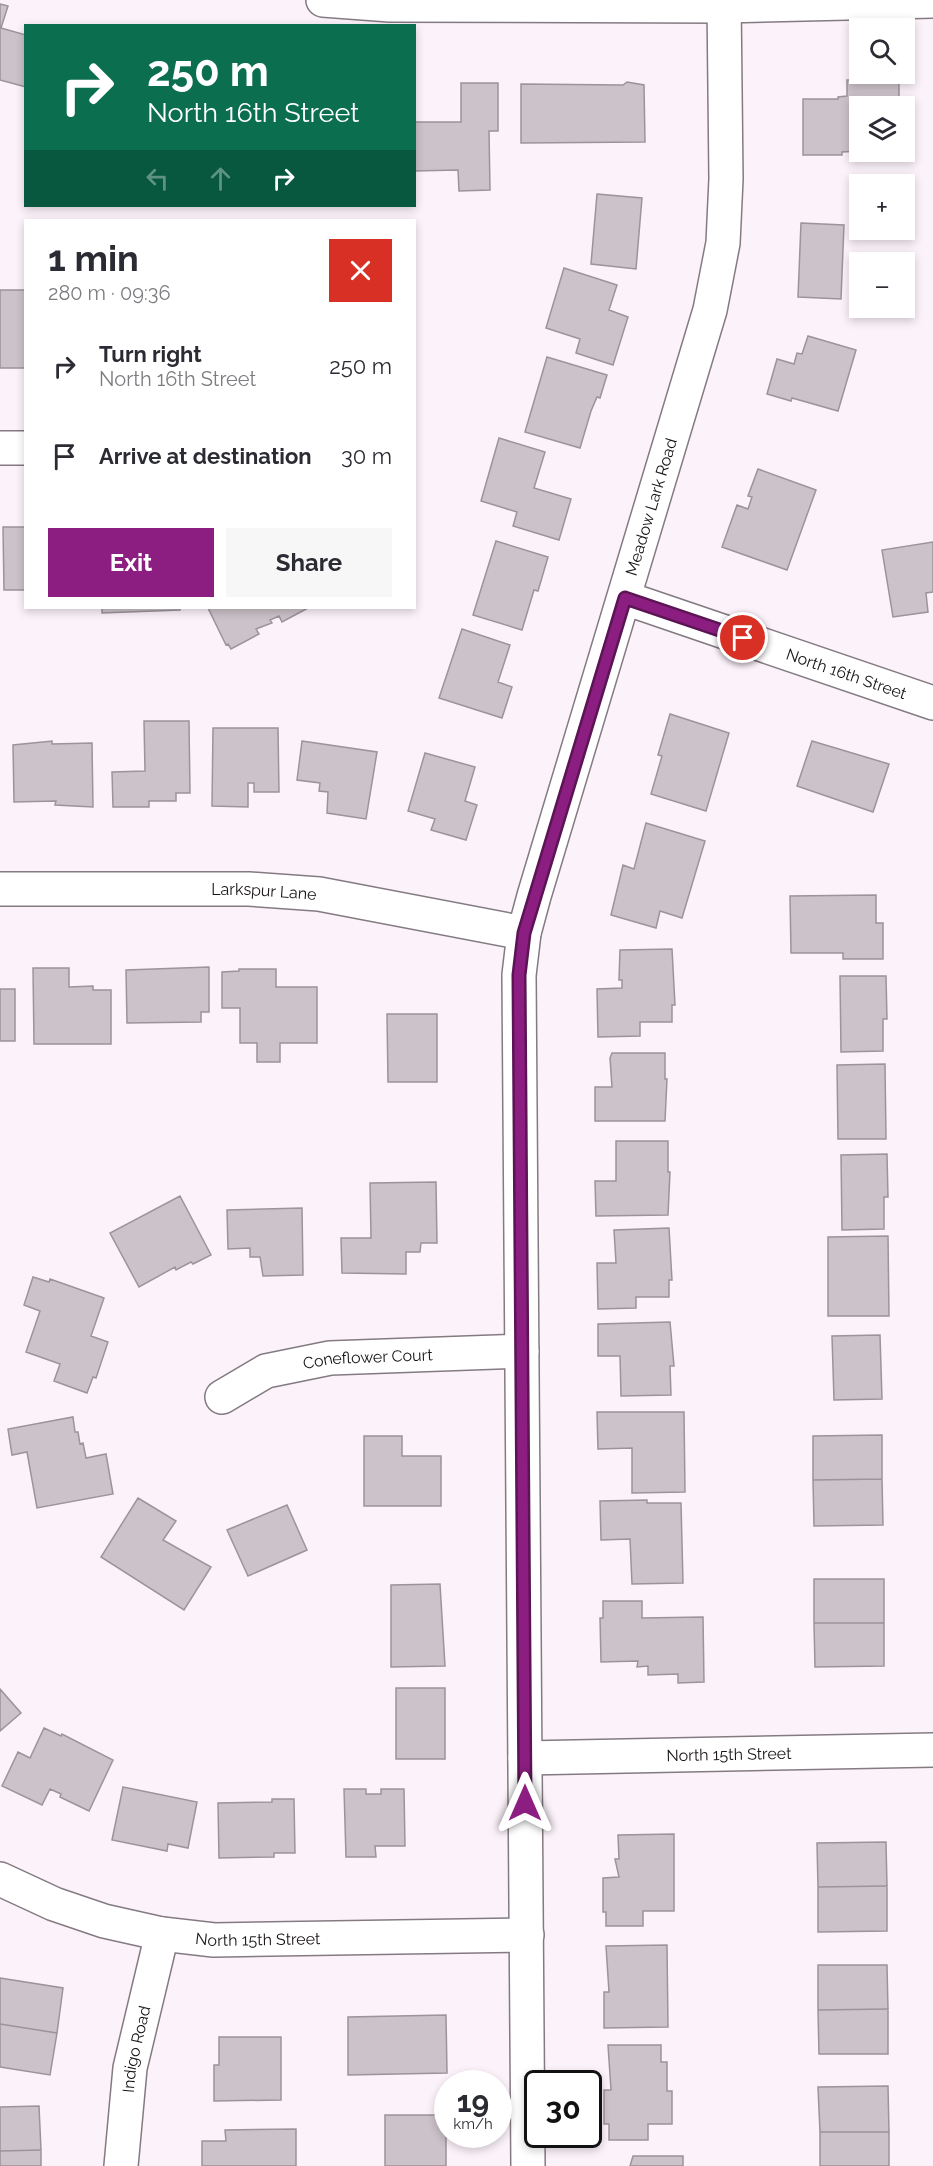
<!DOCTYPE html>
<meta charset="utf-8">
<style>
body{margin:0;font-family:Raleway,sans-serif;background:#f7f7f7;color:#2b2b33;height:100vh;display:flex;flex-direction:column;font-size:22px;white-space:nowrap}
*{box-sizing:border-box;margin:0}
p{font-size:20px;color:#7c7c81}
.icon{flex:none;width:33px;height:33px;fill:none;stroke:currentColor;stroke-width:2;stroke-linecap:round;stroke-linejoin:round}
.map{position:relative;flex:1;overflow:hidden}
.side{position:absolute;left:24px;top:219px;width:392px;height:390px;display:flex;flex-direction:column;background:#fff;border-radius:0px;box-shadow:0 3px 9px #0003}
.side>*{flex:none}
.banner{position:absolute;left:24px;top:24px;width:392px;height:183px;border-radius:0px;box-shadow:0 3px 9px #0003;background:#0b6e4f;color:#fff;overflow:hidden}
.buttons{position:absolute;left:849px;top:18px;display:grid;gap:12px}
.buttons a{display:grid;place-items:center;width:66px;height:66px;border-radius:0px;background:#fff;box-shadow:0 3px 9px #0003;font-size:30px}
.speed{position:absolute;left:434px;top:2070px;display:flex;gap:12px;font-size:30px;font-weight:700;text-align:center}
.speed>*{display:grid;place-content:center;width:78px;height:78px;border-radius:50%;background:#fff;box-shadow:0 3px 9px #0003;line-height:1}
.speed small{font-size:15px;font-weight:400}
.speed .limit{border:3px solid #111;border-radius:9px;background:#fff;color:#111}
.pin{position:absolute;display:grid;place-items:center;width:51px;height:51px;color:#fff;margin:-26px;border:3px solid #fff;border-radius:50%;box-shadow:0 2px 6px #0007}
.me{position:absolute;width:66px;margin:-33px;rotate:0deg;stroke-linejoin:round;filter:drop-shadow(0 0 4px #0008)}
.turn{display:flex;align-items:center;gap:21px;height:126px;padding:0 24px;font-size:27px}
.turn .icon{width:78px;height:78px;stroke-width:2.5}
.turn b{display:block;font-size:42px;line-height:51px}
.lanes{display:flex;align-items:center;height:57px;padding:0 24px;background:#0003;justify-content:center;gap:30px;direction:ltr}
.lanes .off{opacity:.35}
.round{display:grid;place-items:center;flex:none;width:63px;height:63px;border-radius:0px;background:#f7f7f7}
.overview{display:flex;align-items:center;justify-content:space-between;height:102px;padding:0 24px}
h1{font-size:36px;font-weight:700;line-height:45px}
.button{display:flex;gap:12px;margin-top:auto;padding:12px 24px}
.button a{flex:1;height:69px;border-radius:0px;background:#8c1e81;color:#fff;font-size:24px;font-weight:700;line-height:69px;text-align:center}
.button a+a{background:#f7f7f7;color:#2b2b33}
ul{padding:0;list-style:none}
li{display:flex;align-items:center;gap:18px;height:90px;padding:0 24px}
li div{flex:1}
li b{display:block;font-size:22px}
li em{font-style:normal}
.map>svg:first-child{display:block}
.building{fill:#ccc2c9;stroke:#9d939b;stroke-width:1.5}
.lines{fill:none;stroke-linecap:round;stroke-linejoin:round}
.street-casing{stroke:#847b82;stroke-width:36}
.street{stroke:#fff;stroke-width:33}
.route-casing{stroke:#5b1454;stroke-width:15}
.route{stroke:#8c1e81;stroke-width:10}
.labels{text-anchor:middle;stroke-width:4.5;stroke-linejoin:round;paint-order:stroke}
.street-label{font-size:16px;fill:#171316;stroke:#fff}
</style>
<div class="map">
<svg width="933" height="2166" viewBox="0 0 933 2166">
<rect width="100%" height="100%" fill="#fcf2fa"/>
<path class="building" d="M0,4L8,6L1,28L26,35V87L0,80Z
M847,80H899V101L903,100V106H860V151L842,152V155H803V99H838V97L847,96Z
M627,82L644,85L645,142L521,143V84L623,85Z
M461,83H498V131H489L490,190L459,191L458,170L414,171V122H461Z
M597,194L642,198L636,269L591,264Z
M801,223L844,225L841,299L798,297Z
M564,268L617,285L609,310L628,317L613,365L576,353L580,339L546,328Z
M0,290H26V368H0Z
M808,336L856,350L838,411L792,398L791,401L767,394L777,359L794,364L797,353L802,354Z
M547,357L607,375L600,398L597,397L591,411L580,448L525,432Z
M499,438L545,452L534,488L571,499L559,540L513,526L517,512L481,501Z
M758,469L816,490L787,570L722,547L737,505L748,509L752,497L748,496Z
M3,527H26V590H4Z
M496,541L548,557L538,591L534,590L522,630L473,615Z
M933,542V592L926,593L928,612L893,617L882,550Z
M102,608H180V610L102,613Z
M208,608H308L282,622L279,616L270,620L272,623L256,629L259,634L231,649L228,644L226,645Z
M462,629L510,645L498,682L512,687L502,718L439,698Z
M670,714L729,733L706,811L651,794L662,756L658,755Z
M144,721H189L190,793H176V801H149V807H113L112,772L145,771Z
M213,728H278L279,792H254V783H248V807L212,806Z
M52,741V744L92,743L93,807L55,805L56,801L14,802L13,745Z
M302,741L377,752L366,819L327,813L328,792L319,791L320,783L297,780Z
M812,741L889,764L873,812L797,786Z
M425,753L475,767L465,801L477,805L466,840L431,830L435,819L408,811Z
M646,823L705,841L682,918L660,911L656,928L611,915L623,865L634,869Z
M876,895V923H883V959H843V953H791L790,896Z
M672,949L675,1005H672V1022H640V1036L598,1037L597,989L622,988V980H619L620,950Z
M209,967V1012H201V1022L127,1023L126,970Z
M33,968H69V987L93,986V990H111V1044H34Z
M239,969H276V987H317V1043H280V1062H257V1043H240V1008H222V972L239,971Z
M840,976H886L887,1019H883V1051L841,1052Z
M0,989H15V1041H0Z
M387,1014H437V1082H388Z
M612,1053H665V1079H667L665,1121H595V1087H612L610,1058Z
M885,1064L886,1139H838L837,1065Z
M616,1141H668V1172H670L668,1215L596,1216L595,1181H616Z
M887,1154L888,1197H884V1229L842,1230L841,1155Z
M436,1182L437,1243H421L420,1252H406V1274L342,1273L341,1238H371L370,1183Z
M180,1196L211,1255L193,1264L191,1262L176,1270L175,1267L139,1287L110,1233Z
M302,1208L303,1275L263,1276L260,1257H250V1248L228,1249L227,1210Z
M669,1228L672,1280H669V1297H636V1308L598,1309L597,1263H616L614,1230Z
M888,1236L889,1316H828V1237Z
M33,1277L49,1282L50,1279L104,1298L91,1336L108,1342L96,1378L93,1377L87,1393L54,1381L60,1364L26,1352L40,1311L24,1305Z
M670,1322L674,1366H670L671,1395L621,1396L620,1356H598V1324Z
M880,1335L882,1399L834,1400L832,1336Z
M597,1412H684L685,1492L632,1493V1448L598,1449Z
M73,1417L75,1432H78L80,1444L83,1443L86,1458L106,1454L113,1494L37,1508L27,1452L12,1455L8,1429Z
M882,1435V1479L813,1480V1436Z
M364,1436H402V1456H441V1506H364Z
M882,1479L883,1525L814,1526L813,1480Z
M138,1498L176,1521L163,1540L211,1567L184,1610L101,1557Z
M647,1500V1503H681L683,1583L632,1584L630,1539L601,1540L600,1501Z
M287,1505L307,1550L248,1576L227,1530Z
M814,1579H884V1623H814Z
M440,1584L445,1666L391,1667V1585Z
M603,1601H642V1618L703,1617L704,1682L678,1683V1674L648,1675V1666L637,1667L638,1661L601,1662L600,1618H603Z
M814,1623H884V1666L815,1667Z
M396,1688H445V1759H396Z
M0,1689L21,1713L0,1731Z
M44,1728L61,1736L62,1734L113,1760L89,1811L60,1797L61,1794L50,1789L42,1805L2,1786L18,1752L30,1758Z
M123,1787L197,1802L188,1848L168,1844L167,1851L112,1840Z
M344,1789H366V1794H381V1789H404L405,1846H375L376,1857H346Z
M272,1799H294L295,1853H274V1857L219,1858L218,1803L272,1802Z
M674,1834V1911H643V1926H606V1912H603V1878L619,1877L615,1859H619L618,1835Z
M886,1842L887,1886L818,1887L817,1843Z
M887,1886V1931L818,1932V1887Z
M667,1945L668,2027L604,2028V1992H609L606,1946Z
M818,1965H887L888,2009L818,2010Z
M0,1978L63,1988L57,2033L0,2024Z
M888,2009V2054H819L818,2010Z
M446,2015L447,2073L348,2075V2017Z
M0,2024L57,2033L50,2075L0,2067Z
M219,2037H281V2100L214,2101V2065H219Z
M608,2045H661V2062H667V2091H672V2124H648V2140H609V2124H604V2090H611Z
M888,2086L889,2132H820L818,2087Z
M39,2106L41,2150L0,2151V2107Z
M385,2115H446V2166H385Z
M296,2129V2166H202V2141H226L225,2130Z
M820,2132H889V2166H820Z
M41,2150V2166H0V2151Z
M633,2156H683V2166H630Z"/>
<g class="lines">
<g class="street-casing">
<g id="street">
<path d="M323,0L390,5L724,6L933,1"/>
<path d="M0,448H26"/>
<path id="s1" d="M625,598L933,703"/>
<path id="s2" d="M0,889H249L319,894L524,933"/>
<path id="s3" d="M222,1397L266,1371L330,1358L522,1351"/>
<path id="s4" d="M525,1758L933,1750"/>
<path id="s5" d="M0,1879L54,1904L104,1921L162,1934L214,1940L527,1935"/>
<path id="s6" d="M121,2166L130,2068L162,1934"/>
<path id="s7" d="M528,2166L519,975L524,933L534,896L710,310L723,243L726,179L724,0"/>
</g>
</g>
<use href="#street" class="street"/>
</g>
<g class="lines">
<g class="route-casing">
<path id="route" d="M525,1803L519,975L524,933L625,598L743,638"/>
</g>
<use href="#route" class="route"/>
</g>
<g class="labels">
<g class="street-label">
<text dy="6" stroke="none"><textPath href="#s7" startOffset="1678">Meadow Lark Road</textPath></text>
<text dy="6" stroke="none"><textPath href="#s1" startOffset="234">North 16th Street</textPath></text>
<text dy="6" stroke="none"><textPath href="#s2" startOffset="264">Larkspur Lane</textPath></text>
<text dy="6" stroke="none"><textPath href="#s3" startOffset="154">Coneflower Court</textPath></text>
<text dy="6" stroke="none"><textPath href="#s4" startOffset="204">North 15th Street</textPath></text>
<text dy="6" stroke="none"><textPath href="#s5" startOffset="268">North 15th Street</textPath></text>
<text dy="6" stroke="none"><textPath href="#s6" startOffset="118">Indigo Road</textPath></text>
</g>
</g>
</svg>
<div class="buttons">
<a><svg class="icon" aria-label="search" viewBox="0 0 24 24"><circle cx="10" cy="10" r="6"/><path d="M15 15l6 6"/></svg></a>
<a><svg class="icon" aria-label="layers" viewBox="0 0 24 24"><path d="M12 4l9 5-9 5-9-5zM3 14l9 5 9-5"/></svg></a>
<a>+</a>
<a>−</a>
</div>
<div class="speed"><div>19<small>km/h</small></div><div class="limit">30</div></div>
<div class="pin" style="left:743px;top:638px;background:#d93025"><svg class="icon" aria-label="arrive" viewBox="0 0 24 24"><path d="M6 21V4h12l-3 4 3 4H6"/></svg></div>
<svg class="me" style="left:525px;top:1803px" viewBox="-20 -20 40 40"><path d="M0-17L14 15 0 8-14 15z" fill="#8c1e81" stroke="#fff" stroke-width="4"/></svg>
<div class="banner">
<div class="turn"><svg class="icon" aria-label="right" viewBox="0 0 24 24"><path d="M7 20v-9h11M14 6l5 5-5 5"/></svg><div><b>250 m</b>North 16th Street</div></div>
<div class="lanes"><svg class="icon off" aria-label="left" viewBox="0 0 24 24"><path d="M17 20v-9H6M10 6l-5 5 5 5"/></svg><svg class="icon off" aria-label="ahead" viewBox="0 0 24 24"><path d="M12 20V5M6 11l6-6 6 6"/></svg><svg class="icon" aria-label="right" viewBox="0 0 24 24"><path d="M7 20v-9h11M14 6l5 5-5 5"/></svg></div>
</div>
<section class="side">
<div class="overview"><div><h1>1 min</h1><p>280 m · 09:36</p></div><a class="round" style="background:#d93025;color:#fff"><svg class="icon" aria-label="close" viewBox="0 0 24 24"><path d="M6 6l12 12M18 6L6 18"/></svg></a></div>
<ul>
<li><svg class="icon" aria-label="right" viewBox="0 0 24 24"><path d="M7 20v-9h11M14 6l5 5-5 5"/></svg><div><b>Turn right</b><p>North 16th Street</p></div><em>250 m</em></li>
<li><svg class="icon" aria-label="arrive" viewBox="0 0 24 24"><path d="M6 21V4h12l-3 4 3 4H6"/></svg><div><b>Arrive at destination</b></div><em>30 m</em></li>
</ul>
<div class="button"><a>Exit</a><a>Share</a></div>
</section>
</div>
